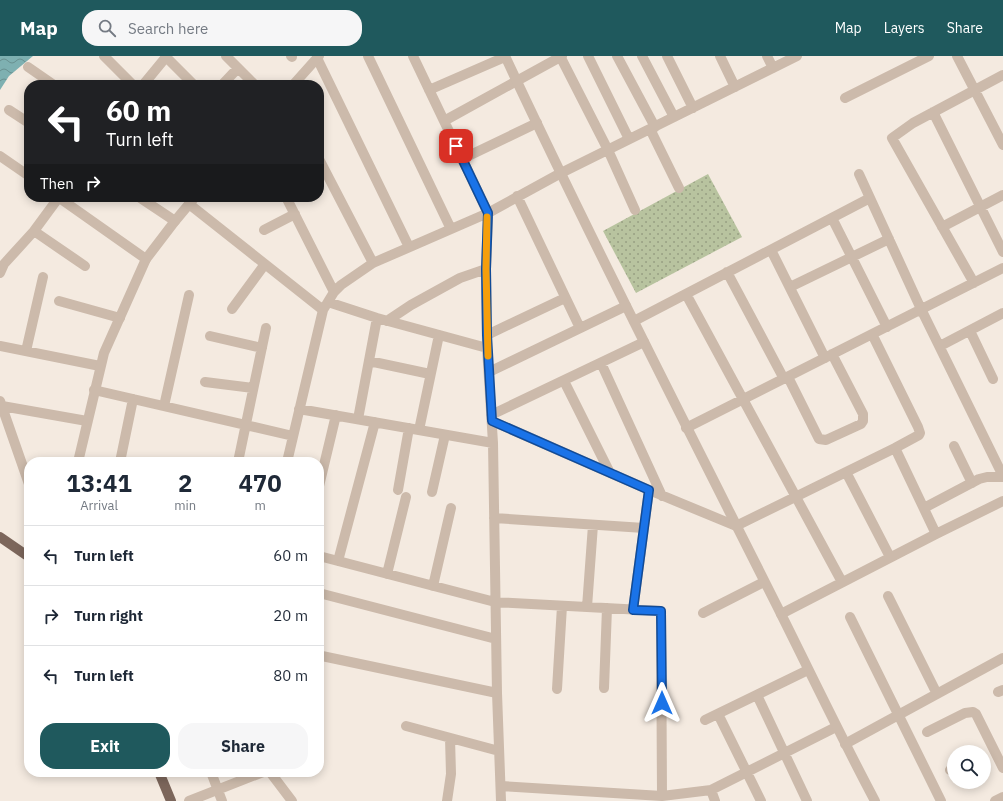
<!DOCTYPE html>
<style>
body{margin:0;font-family:"IBM Plex Sans",sans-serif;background:#f6f6f7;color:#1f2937;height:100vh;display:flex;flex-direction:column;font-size:15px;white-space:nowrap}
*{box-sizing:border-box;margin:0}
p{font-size:13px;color:#747a83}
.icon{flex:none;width:22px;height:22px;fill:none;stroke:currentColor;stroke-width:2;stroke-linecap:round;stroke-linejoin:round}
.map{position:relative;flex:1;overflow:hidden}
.panel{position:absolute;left:24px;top:401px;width:300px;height:320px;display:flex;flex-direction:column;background:#fff;border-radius:16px;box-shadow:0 2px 10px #0003}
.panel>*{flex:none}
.guide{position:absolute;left:24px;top:24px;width:300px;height:122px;border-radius:16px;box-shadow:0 2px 10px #0003;background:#202124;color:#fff;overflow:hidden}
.buttons{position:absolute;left:947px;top:689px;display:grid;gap:8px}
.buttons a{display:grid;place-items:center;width:44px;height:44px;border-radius:50%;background:#fff;box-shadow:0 2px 10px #0003;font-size:20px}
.pin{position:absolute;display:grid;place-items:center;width:34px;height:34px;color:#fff;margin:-17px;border-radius:8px;box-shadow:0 2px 6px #0006}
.me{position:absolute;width:44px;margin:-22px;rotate:0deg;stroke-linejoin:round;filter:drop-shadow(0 0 3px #0008)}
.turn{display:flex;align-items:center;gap:14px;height:84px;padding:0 16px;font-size:18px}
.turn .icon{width:52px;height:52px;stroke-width:2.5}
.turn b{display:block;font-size:28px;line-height:34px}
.then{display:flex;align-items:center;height:38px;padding:0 16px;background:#0003;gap:8px;font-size:15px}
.eta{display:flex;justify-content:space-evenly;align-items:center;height:68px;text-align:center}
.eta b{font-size:24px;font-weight:700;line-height:28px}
.button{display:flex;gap:8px;margin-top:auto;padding:8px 16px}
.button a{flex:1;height:46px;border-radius:16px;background:#1f595d;color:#fff;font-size:16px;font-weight:700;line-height:46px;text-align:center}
.button a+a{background:#f6f6f7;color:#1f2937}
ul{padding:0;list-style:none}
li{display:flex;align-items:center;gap:12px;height:60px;padding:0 16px;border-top:1px solid #e0e1e3}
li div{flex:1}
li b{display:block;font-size:15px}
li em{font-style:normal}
header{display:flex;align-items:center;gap:24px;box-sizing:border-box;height:56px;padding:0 20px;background:#1f595d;color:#fff}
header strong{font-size:19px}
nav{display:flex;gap:22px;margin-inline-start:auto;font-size:14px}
.search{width:280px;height:36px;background:#f6f6f7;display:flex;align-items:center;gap:10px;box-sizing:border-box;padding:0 14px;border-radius:16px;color:#747a83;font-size:15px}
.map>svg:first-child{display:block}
.park{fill:url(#park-dots)}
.water{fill:url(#water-waves)}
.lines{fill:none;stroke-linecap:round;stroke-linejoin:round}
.minor{stroke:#ccbaab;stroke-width:10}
.tertiary{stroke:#ccbaab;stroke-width:10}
.primary{stroke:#7c665b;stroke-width:10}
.route-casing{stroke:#114b97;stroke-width:10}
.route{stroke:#1a73e8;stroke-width:7}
.slow{stroke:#f59e0b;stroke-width:7}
</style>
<header>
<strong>Map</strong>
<div class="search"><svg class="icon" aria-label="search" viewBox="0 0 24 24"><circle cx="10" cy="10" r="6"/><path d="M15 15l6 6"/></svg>Search here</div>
<nav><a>Map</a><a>Layers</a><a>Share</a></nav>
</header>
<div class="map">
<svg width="1003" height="745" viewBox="0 0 1003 745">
<defs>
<pattern id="park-dots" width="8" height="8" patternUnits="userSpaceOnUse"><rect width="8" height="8" fill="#b8c39f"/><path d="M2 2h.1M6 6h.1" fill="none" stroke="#979f82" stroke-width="1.8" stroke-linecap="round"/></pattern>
<pattern id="water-waves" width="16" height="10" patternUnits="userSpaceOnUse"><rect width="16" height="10" fill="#7eb0b1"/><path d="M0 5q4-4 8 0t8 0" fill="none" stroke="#689090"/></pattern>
</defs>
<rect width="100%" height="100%" fill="#f4eae0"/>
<path class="park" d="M708,118L742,181L636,237L603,175Z"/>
<path class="water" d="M0,0H33L9,20L0,34Z"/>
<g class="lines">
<path class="minor" d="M104,0L133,29
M165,0L194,29
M226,0L255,29
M291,0L292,1
M368,0L451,173
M413,0L488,157L486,213L487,292L493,387L497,637L501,745
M560,0L608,94L635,154
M588,0L629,83
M617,0L655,71
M642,0L674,61
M667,0L693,52
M720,0L735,31
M767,0L773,12
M957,0L1003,89
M317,2L409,191
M28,11L54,29
M143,29L166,1
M222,29L238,12
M429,34L505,1
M845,42L929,0
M9,54L29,67
M933,56L1003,196
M444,65L562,0
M650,73L679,132
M0,100L29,120
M319,103L373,207
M462,103L537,67
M859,118L921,253L1003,420
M517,140L580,272
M58,141L146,203
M139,141L175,165
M286,141L334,236
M189,148L323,254
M832,162L887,271
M942,171L1003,139
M264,174L295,158
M34,175L85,210
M771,194L825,302
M727,216L784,323
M0,217L4,208L34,175L59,141
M974,227L892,82L913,67L1003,19
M790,231L889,183
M686,238L842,526
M59,245L120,262
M328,246L377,262L487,292
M232,253L265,208
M387,265L411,249L460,222L486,213
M634,265L870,142
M970,275L993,323
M487,279L565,242
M210,280L262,292
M0,290L100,310
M940,290L1003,257
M26,295L43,221
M369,305L430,318
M601,307L662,440
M489,316L626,250
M788,321L819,383L826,384L861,368L863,365V358L832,298
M564,325L610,417
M205,326L253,332
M94,334L293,380
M0,345L29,428
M2,350L87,365
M164,350L189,239
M299,353L493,387
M491,359L644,286
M358,363L377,262
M492,365L649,434L736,470L895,392L919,379L920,377L918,371L872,278
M686,372L1003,212
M419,374L439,279
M954,390L972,427
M895,392L936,478
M120,406L133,343
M238,406L266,272
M287,406L323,254L334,236L341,229L373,207L488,157L561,117L797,0
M846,416L890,501
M319,430L336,359
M398,434L409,372
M432,436L445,379
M924,452L979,423L987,421H1003
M494,462L644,472
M319,500L495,546L661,555L662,740
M338,505L375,366
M387,518L406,441
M433,530L451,452
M319,537L496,583
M888,540L937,638
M587,551L593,469
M633,554L649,434
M703,557L764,526
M781,558L936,478L1003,445
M850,561L941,745
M322,600L497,637
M604,632L607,552
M557,633L562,550
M998,636L1003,634
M757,639L807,745
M718,658L761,745
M705,664L808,614
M406,670L499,695
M927,676L965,657L973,656L976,658L1003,712
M845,688L1003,602
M950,714L954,712
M211,716L222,745
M270,716L292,745
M501,730L662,740L711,734L836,671
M711,734L715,745
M189,745L263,716
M447,745L451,718L450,682
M995,745L1003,741"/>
<path class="tertiary" d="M505,0C593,188 688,373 781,558C812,620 842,683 875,745
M293,29L319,0
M78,406L104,297L146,203L175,165L195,141"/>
<path class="primary" d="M0,481L29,501
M159,716L171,745"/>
</g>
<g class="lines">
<g class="route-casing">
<path id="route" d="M456,90L488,157L486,213L487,279L492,365L649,434L633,554L661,555L662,647"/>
</g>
<use href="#route" class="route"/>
<path class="slow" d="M487,161L486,213L488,300"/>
</g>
</svg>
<div class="buttons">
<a><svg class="icon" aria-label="search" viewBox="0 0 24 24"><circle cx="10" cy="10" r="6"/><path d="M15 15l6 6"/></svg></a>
</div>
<div class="pin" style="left:456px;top:90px;background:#d93025"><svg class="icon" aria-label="arrive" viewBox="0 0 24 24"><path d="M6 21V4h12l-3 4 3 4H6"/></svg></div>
<svg class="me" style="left:662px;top:647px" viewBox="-20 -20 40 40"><path d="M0-17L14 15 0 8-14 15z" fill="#1a73e8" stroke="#fff" stroke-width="4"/></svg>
<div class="guide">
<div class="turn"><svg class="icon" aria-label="left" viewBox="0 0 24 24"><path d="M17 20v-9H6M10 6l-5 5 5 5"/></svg><div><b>60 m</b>Turn left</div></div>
<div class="then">Then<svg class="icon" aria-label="right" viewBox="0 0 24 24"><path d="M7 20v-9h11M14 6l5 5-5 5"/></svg></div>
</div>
<section class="panel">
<div class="eta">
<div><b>13:41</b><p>Arrival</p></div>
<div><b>2</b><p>min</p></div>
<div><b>470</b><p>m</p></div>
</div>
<ul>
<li><svg class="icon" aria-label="left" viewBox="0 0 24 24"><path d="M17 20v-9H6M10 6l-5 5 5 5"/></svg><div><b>Turn left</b></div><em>60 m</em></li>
<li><svg class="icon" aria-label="right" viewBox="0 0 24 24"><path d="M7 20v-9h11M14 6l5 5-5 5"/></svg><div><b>Turn right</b></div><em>20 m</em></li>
<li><svg class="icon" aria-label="left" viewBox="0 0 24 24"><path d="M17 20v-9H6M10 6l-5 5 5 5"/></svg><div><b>Turn left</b></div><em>80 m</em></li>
</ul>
<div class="button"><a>Exit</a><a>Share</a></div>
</section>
</div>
